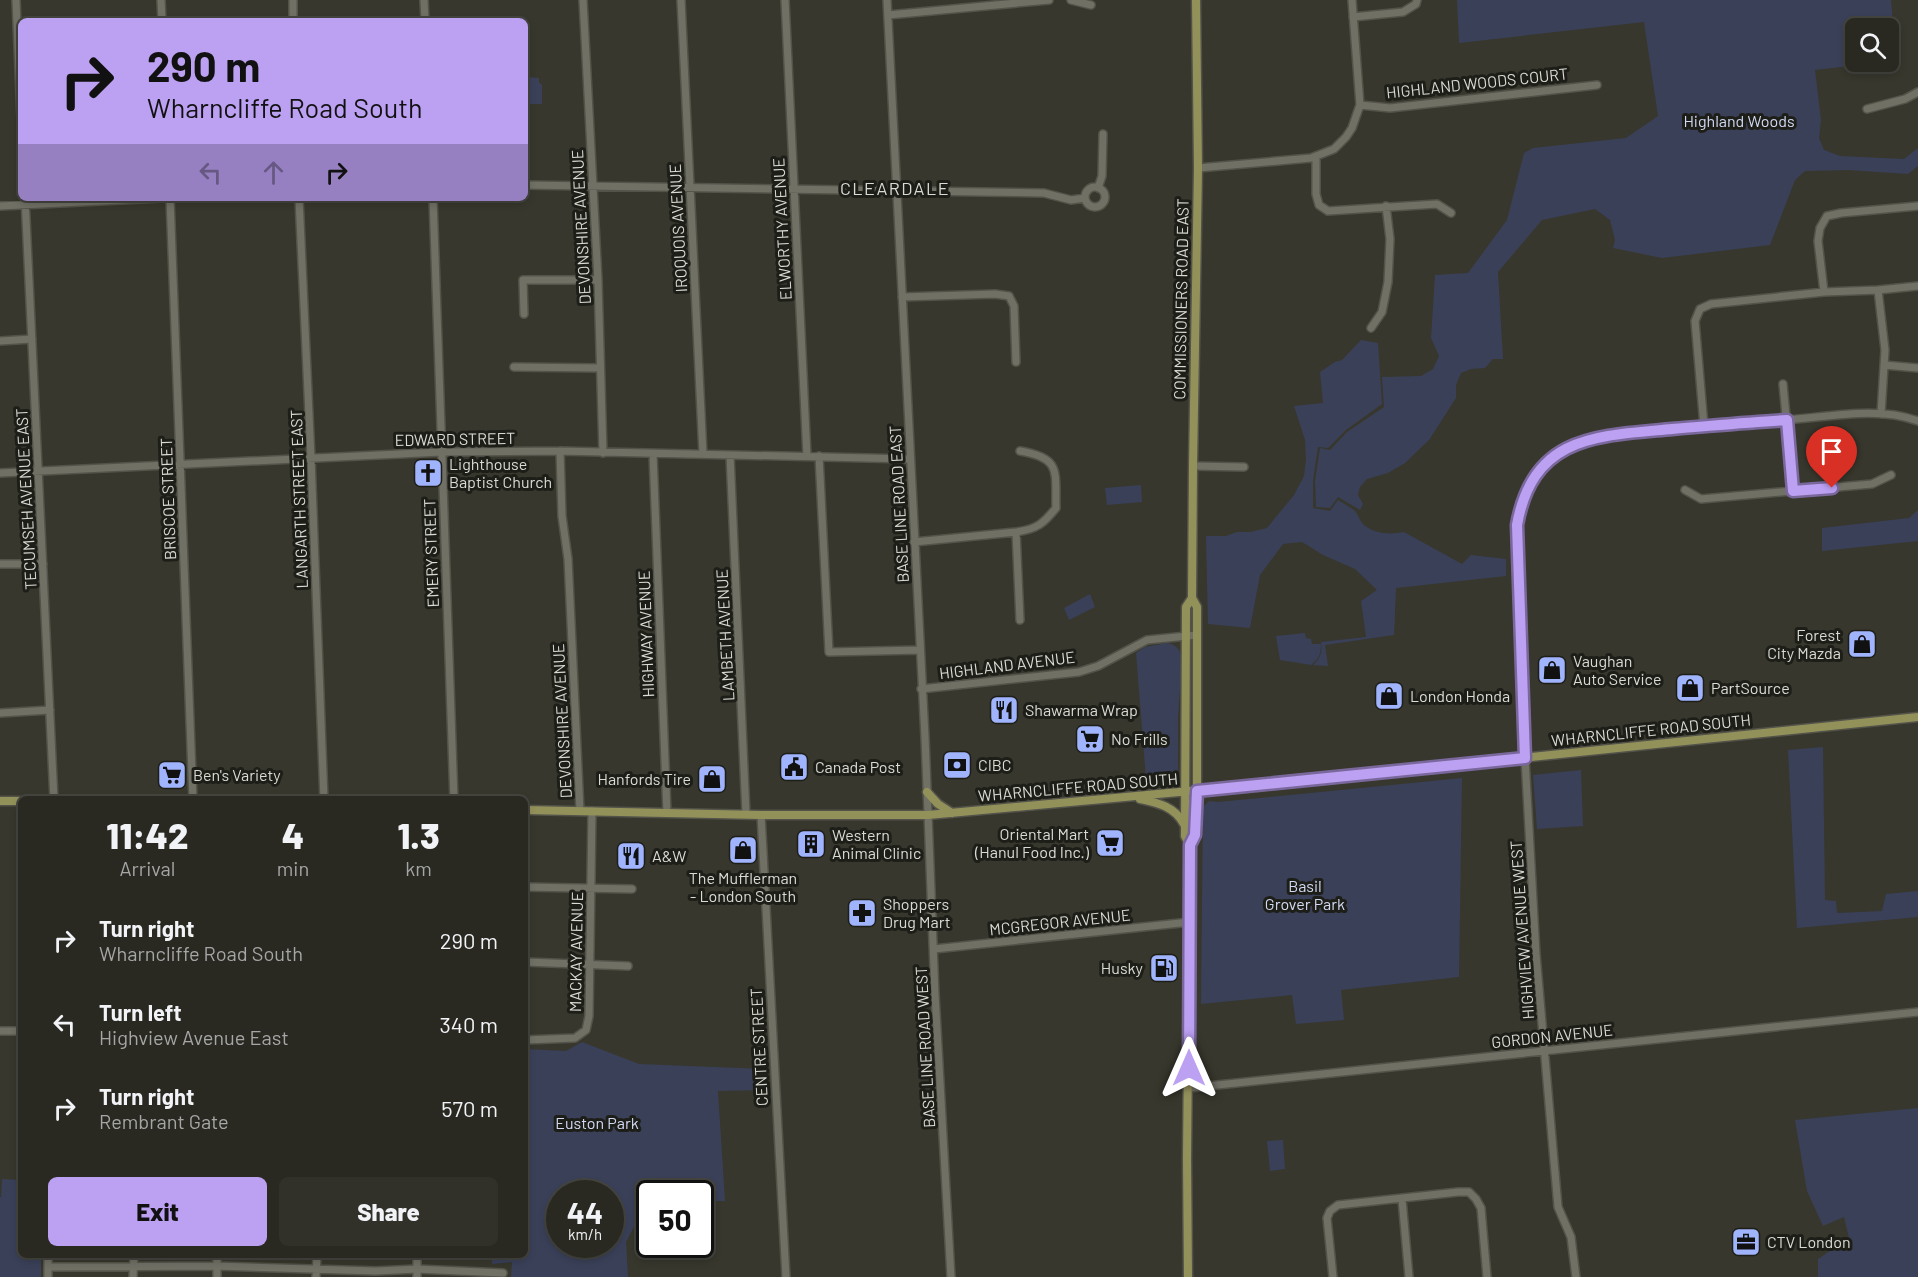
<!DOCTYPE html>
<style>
body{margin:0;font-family:Barlow,sans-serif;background:#31312a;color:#f1f3f6;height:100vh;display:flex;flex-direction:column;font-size:22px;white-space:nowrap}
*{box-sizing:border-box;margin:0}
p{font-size:20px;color:#a5a6a5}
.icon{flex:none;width:33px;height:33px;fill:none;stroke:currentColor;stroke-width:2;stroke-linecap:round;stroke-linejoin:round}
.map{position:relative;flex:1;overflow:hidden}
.drawer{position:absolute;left:18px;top:796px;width:510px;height:462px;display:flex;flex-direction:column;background:#292922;border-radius:9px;box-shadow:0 3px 9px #0003,0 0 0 2px #454540}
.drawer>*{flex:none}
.guide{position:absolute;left:18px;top:18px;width:510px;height:183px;border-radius:9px;box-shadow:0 3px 9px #0003,0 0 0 2px #454540;background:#bca0f2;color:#111;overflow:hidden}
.controls{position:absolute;left:1845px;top:18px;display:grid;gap:12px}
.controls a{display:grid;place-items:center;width:54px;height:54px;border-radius:9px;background:#292922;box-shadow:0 3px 9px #0003,0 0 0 2px #454540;font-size:30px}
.speed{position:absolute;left:546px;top:1180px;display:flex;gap:12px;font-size:30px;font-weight:700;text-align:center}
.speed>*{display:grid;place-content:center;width:78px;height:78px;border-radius:50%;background:#292922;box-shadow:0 3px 9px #0003,0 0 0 2px #454540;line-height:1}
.speed small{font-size:15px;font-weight:400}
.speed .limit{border:3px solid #111;border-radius:9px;background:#fff;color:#111}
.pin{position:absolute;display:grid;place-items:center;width:51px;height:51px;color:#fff;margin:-62px -26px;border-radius:50% 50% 50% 0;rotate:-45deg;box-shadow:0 0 6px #0007}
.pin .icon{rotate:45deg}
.me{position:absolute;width:66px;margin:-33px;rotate:0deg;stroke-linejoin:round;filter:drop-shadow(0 0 4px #0008)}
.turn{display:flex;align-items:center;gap:21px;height:126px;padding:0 30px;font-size:27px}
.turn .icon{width:78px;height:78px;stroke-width:2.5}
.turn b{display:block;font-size:42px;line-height:51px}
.lanes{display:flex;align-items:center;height:57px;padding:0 30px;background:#0003;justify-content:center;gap:30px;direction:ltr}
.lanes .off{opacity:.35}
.eta{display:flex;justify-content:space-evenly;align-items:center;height:102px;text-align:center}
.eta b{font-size:36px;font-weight:800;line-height:42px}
.cta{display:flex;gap:12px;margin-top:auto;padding:12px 30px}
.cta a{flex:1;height:69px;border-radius:9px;background:#bca0f2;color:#111;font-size:24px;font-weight:800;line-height:69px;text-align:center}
.cta a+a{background:#31312a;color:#f1f3f6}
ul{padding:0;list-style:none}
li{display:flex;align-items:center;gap:18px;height:84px;padding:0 30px}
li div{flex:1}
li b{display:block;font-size:22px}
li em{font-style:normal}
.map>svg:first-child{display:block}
.green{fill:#3a4058;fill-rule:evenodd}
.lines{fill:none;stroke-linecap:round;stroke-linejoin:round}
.minor-casing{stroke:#53534a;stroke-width:10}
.major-casing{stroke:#53534a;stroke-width:11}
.minor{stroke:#707065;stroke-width:7}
.major{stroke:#93915a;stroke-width:8}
.route-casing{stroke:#7a689d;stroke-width:15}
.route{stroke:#bca0f2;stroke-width:10}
.labels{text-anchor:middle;stroke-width:6;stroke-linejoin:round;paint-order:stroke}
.street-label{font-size:16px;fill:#dbdbd4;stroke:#1e1e19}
.park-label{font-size:16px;fill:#d1d9f3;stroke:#1e1e19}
.poi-label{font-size:16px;fill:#dbdbd4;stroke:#1e1e19;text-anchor:start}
.neighbourhood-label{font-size:18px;letter-spacing:1.5px;fill:#dbdbd4;stroke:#1e1e19}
</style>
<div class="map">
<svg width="1918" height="1277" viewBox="0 0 1918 1277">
<rect width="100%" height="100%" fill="#37372d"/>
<path class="green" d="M1457,0H1891L1896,60L1889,61L1888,28H1856V62H1884L1815,70L1821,120L1819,138L1824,150L1840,156L1904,159L1918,148V166L1908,174L1848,170L1805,171L1795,180L1770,245L1662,258L1613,248L1615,240L1610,220L1595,209L1542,220L1498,272L1503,359H1493L1485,368L1471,369L1461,373L1456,385V398L1429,440L1405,463L1388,473L1367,479L1360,487L1358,495L1363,504L1360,510L1338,497L1330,508L1316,507L1315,481L1320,448L1330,450L1347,432L1384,407L1382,377L1421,376L1433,369L1439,356L1431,338L1435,275L1468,273L1507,220L1524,153L1533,148L1626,138L1658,116L1644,22L1459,43Z
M525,77L539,78V82L542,85V104H525Z
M1361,340L1378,343L1382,404L1346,430L1328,448L1318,447L1313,480V508L1330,511L1338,500C1343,503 1350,507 1355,511C1358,514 1359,519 1362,523C1372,534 1391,535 1404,532L1462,564L1471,555L1506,559V576L1396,588L1394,635L1325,645L1328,666L1313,665C1320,659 1323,652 1321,642L1366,637L1361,601L1377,590L1355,569L1323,555L1302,542L1283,544L1260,575L1250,628L1208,624L1206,536H1226L1237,532H1250L1267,528L1294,495L1304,476L1306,458L1305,440L1294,406L1323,403L1320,372L1335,362L1342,360Z
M1141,485L1142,502L1107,505L1105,488Z
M1918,510V541L1822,551V528L1909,518Z
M1090,594L1095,607L1069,620L1064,608Z
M1305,633L1306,638L1311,639L1312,644H1321C1321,654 1319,659 1311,665L1280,660L1276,636Z
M1167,643C1176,645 1179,648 1182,657L1178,719V773L1176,781L1171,786L1165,779H1146L1136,653L1145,647Z
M1823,747L1825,900L1836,901L1837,913L1882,911L1886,894L1918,891V917L1797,928L1788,750Z
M1581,770L1583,826L1537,829L1533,775Z
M1462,778L1459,977L1341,990L1344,1020L1296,1024L1292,995L1201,1004L1203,807L1209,801L1218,802Z
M582,1042L639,1064L766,1069V1090L718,1091L725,1201H701L700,1194H650L649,1200H648L626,1242L628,1277H511L512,1262L492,1264V1256H525V1049L566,1051ZM560,1194H610V1245H560Z
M1918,1108V1277H1818V1259L1849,1238L1844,1217L1823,1226L1807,1191L1795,1120Z
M1283,1140L1285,1169L1270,1171L1267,1141Z
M2,1179L21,1180V1256H41V1277H0V1197H1Z"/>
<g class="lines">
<g class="minor-casing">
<path id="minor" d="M16,0L21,118
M161,0L162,21
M293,0V21
M424,0L425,21
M583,0L598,280L603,453
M681,0L703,454
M785,0L807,456
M887,0L925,737L935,994L951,1277
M1071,0L1091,5
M888,15L1049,0
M1353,17L1403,12L1416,4L1417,0
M1360,105L1390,108L1597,85
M1867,109L1905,99L1918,92
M1316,156V194L1319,205L1328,211L1437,204L1451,213
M1198,168L1311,158L1334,149L1346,137L1352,128L1360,105L1352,0
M525,185L1044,193L1071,200L1085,198
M1085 197a10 10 0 1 1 20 0a10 10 0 1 1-20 0Z
M1098,188L1102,176L1103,134
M25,198L54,800
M170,198L193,800
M299,198L311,458L324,800
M433,198L454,800
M0,206L161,198
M1878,290L1885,350L1881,414
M1824,292L1818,241L1820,228L1827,216L1841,213L1918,206
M902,297L995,294L1009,296L1014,306L1016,362
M524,314L523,280H598
M1371,328L1382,312L1388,282L1390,239L1386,206
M0,341L32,339
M1884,365L1918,368
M514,367L600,368
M1783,384L1793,491
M1704,426L1695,321L1700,309L1711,304L1824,292L1878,290L1918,286
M560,451L562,516L568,559L580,811
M653,454L667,813
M730,455L746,814
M819,456L829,652L920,650
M1193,466L1244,467
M0,473L441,452L560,451L910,459
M1685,490L1701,499L1872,484L1891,475
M1016,532L1020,620
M914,542L1016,532C1037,529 1043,524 1056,508C1055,472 1062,458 1020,451
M0,564H43
M921,689L1079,672L1098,666L1147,640L1197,635
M0,713L50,710
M761,815L786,1277
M525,887L632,889
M934,949L1190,922
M525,962L628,966
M0,1031H21
M525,1040L575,1038L586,1030L589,1016L592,811
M1189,1088L1918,1012
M1402,1199L1409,1277
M48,1267L217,1266L376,1271L417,1269L503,1273
M48,1277V1256
M133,1277L134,1256
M217,1277V1256
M316,1277L317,1256
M417,1277V1256
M1333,1277L1327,1218L1330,1211L1338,1205L1458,1192H1469L1476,1199L1481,1208L1487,1277
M1576,1277L1571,1237L1558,1207L1536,954L1525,758L1517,549C1516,491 1537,456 1594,437C1657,427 1722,425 1786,420C1829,417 1877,406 1918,421"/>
</g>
<g class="major-casing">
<path id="major" d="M927,792L938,804L952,813
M1140,799C1158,803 1174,806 1184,824
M0,801H21
M525,810L761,815H928L1299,781L1918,717
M1190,845L1185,836L1186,607L1192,598
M1188,1277L1187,1159L1190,845L1195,835L1197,791V607L1192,598L1193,466L1198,168L1196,0"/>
</g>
<use href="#minor" class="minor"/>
<use href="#major" class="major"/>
</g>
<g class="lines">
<g class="route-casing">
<path id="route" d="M1189,1068L1190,845L1195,835L1197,791L1525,758L1517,525C1533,435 1597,436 1672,429C1710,426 1748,422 1787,420L1793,491L1832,488"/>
</g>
<use href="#route" class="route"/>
</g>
<defs>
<g id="church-square" transform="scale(1.5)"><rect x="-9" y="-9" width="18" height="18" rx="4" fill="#a0b3fd" stroke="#1e1e19"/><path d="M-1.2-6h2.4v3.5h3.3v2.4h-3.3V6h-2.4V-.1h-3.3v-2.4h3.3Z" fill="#111"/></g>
<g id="shop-square" transform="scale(1.5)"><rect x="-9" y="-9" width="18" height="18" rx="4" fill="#a0b3fd" stroke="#1e1e19"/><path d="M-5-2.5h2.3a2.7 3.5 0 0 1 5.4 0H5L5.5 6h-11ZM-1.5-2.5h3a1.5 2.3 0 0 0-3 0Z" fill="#111"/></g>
<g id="restaurant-square" transform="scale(1.5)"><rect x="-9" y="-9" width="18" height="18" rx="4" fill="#a0b3fd" stroke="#1e1e19"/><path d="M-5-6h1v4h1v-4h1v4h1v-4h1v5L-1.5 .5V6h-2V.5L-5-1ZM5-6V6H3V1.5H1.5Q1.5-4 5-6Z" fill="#111"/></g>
<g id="supermarket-square" transform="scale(1.5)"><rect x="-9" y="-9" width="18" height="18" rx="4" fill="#a0b3fd" stroke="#1e1e19"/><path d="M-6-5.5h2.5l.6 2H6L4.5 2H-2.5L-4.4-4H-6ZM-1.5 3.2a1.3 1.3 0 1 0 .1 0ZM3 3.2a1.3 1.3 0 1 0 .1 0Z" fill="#111"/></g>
<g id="bank-square" transform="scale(1.5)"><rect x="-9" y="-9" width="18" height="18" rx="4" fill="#a0b3fd" stroke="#1e1e19"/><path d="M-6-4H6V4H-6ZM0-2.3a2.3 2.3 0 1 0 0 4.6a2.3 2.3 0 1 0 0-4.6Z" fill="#111"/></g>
<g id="civic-square" transform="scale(1.5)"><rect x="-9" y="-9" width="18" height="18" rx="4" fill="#a0b3fd" stroke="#1e1e19"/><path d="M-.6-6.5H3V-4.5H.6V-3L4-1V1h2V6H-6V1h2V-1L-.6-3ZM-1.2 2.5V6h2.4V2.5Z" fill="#111"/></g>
<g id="building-square" transform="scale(1.5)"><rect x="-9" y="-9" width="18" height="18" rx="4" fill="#a0b3fd" stroke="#1e1e19"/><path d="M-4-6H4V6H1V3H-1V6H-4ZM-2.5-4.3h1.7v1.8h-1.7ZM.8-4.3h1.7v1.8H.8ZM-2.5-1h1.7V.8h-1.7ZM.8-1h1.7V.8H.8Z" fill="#111"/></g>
<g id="pharmacy-square" transform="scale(1.5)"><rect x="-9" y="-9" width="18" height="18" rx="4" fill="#a0b3fd" stroke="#1e1e19"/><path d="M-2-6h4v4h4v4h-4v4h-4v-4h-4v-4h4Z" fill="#111"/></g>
<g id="fuel-square" transform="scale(1.5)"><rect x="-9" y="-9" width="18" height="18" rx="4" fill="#a0b3fd" stroke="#1e1e19"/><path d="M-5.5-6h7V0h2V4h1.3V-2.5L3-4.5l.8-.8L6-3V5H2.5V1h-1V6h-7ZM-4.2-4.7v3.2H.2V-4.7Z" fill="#111"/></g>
<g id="office-square" transform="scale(1.5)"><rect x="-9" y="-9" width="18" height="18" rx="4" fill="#a0b3fd" stroke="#1e1e19"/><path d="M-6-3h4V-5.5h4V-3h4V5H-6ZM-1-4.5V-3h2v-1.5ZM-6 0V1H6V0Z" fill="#111"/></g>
</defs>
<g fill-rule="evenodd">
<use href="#church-square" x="428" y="473"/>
<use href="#shop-square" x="1862" y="644"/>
<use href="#shop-square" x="1552" y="670"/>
<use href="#shop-square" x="1690" y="688"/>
<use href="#shop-square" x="1389" y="696"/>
<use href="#restaurant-square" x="1004" y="710"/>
<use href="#supermarket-square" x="1090" y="739"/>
<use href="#bank-square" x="957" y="765"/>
<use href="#civic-square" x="794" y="767"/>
<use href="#supermarket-square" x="172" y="775"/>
<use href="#shop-square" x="712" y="779"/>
<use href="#supermarket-square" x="1110" y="843"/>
<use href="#building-square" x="811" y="844"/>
<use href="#shop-square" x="743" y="850"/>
<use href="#restaurant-square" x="631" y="856"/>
<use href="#pharmacy-square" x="862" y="913"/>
<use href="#fuel-square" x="1164" y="968"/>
<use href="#office-square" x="1746" y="1242"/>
</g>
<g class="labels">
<g class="street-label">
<text transform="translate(1477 83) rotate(-6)" y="6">HIGHLAND WOODS COURT</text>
<text transform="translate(581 227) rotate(-93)" y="6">DEVONSHIRE AVENUE</text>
<text transform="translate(678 228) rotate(-93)" y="6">IROQUOIS AVENUE</text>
<text transform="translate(782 229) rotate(-93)" y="6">ELWORTHY AVENUE</text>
<text transform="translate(1181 299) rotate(-89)" y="6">COMMISSIONERS ROAD EAST</text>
<text transform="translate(455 439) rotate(-1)" y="6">EDWARD STREET</text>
<text transform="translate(26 499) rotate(-93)" y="6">TECUMSEH AVENUE EAST</text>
<text transform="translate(168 499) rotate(-92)" y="6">BRISCOE STREET</text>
<text transform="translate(299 499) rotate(-92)" y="6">LANGARTH STREET EAST</text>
<text transform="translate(899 504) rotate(-93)" y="6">BASE LINE ROAD EAST</text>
<text transform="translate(431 553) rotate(-92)" y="6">EMERY STREET</text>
<text transform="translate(646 634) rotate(-92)" y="6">HIGHWAY AVENUE</text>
<text transform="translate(725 635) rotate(-93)" y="6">LAMBETH AVENUE</text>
<text transform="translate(1007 665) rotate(-7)" y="6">HIGHLAND AVENUE</text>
<text transform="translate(562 721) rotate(-93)" y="6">DEVONSHIRE AVENUE</text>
<text transform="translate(1651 730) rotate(-6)" y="6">WHARNCLIFFE ROAD SOUTH</text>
<text transform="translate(1078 787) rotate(-5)" y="6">WHARNCLIFFE ROAD SOUTH</text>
<text transform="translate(1060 922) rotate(-6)" y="6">MCGREGOR AVENUE</text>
<text transform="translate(1522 930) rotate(-94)" y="6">HIGHVIEW AVENUE WEST</text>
<text transform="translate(576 952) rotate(-89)" y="6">MACKAY AVENUE</text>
<text transform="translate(1552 1036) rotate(-6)" y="6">GORDON AVENUE</text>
<text transform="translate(759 1047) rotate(-93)" y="6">CENTRE STREET</text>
<text transform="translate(925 1047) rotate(-93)" y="6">BASE LINE ROAD WEST</text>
</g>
<g class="park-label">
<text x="1739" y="127">Highland Woods</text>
<text x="1305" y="892">Basil<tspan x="1305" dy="18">Grover Park</tspan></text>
<text x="597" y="1129">Euston Park</text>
</g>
<g class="poi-label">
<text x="449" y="470">Lighthouse<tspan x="449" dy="18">Baptist Church</tspan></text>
<text x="1841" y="641" text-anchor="end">Forest<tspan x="1841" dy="18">City Mazda</tspan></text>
<text x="1573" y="667">Vaughan<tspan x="1573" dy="18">Auto Service</tspan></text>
<text x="1711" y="694">PartSource</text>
<text x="1410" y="702">London Honda</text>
<text x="1025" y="716">Shawarma Wrap</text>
<text x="1111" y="745">No Frills</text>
<text x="978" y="771">CIBC</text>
<text x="815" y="773">Canada Post</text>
<text x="193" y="781">Ben's Variety</text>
<text x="691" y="785" text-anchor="end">Hanfords Tire</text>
<text x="1089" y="840" text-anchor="end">Oriental Mart<tspan x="1089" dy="18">(Hanul Food Inc.)</tspan></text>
<text x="832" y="841">Western<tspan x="832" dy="18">Animal Clinic</tspan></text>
<text x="652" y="862">A&amp;W</text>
<text x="743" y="884" text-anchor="middle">The Mufflerman<tspan x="743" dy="18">- London South</tspan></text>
<text x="883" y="910">Shoppers<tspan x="883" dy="18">Drug Mart</tspan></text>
<text x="1143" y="974" text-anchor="end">Husky</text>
<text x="1767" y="1248">CTV London</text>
</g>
<g class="neighbourhood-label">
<text x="895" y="195">CLEARDALE</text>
</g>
</g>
</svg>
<div class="controls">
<a><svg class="icon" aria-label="search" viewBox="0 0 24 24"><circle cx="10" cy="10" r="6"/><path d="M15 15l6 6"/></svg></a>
</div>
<div class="speed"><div>44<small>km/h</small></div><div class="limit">50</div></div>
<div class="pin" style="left:1832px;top:488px;background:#d93025"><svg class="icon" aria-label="arrive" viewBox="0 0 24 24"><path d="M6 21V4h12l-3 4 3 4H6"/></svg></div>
<svg class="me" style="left:1189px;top:1068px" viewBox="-20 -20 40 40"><path d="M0-17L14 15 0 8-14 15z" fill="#bca0f2" stroke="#fff" stroke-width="4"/></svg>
<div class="guide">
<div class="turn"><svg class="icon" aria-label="right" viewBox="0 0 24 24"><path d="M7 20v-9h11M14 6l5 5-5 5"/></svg><div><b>290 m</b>Wharncliffe Road South</div></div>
<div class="lanes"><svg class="icon off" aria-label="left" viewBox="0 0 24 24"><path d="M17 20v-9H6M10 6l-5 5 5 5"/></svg><svg class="icon off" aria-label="ahead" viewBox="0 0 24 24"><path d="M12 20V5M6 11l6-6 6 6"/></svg><svg class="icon" aria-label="right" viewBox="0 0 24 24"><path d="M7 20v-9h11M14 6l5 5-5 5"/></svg></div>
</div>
<section class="drawer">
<div class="eta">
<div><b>11:42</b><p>Arrival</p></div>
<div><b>4</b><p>min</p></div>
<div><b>1.3</b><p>km</p></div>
</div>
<ul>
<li><svg class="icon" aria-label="right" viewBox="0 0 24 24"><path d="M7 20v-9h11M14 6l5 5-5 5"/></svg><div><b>Turn right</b><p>Wharncliffe Road South</p></div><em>290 m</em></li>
<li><svg class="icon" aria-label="left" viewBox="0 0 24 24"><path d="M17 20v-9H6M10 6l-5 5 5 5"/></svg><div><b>Turn left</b><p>Highview Avenue East</p></div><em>340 m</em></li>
<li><svg class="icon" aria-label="right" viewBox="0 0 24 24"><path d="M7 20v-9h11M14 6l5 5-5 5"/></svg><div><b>Turn right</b><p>Rembrant Gate</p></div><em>570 m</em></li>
</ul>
<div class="cta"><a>Exit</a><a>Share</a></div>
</section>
</div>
